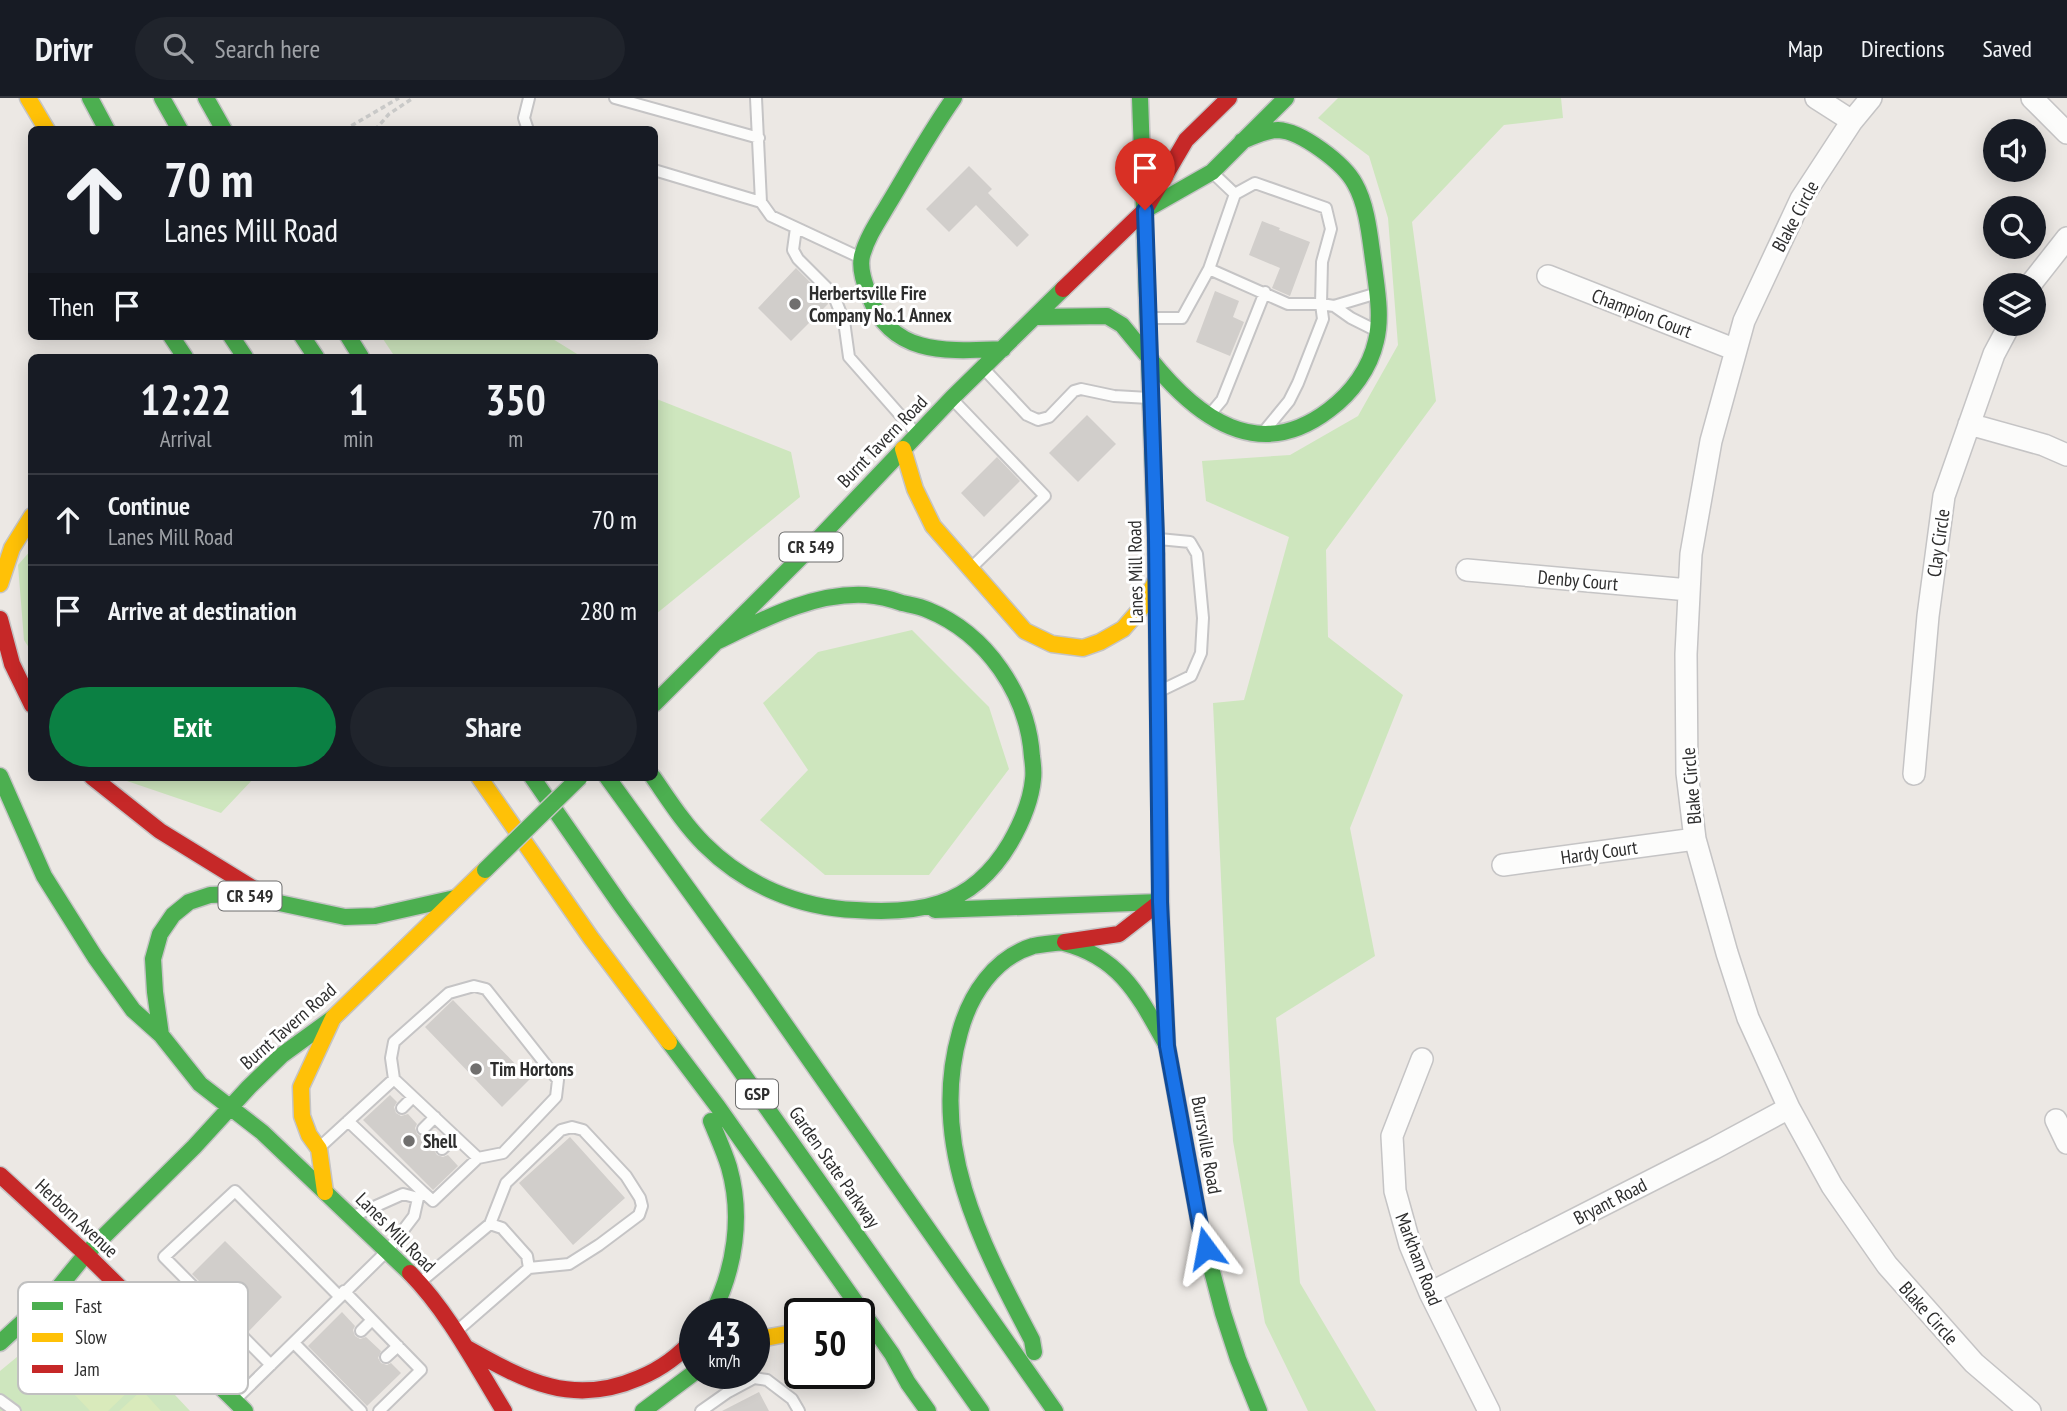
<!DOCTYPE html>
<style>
body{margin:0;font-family:"PT Sans Narrow",sans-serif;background:#20242c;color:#f1f3f6;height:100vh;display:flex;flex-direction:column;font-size:26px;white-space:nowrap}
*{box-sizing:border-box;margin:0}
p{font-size:23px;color:#9ea1a6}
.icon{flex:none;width:38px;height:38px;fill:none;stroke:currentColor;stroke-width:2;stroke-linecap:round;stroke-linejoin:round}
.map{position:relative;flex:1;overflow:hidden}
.panel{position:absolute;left:28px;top:256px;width:630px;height:427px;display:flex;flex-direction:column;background:#171b24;border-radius:10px;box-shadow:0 4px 18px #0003}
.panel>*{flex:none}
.top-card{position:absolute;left:28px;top:28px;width:630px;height:214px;border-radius:10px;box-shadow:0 4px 18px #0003;background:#171b24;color:#f1f3f6;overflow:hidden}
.controls{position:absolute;left:1983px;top:21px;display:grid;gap:14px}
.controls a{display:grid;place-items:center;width:63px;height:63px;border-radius:50%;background:#171b24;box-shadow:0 4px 18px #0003;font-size:35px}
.speed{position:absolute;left:679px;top:1200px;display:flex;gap:14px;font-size:35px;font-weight:700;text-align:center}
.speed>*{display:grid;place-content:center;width:91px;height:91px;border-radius:50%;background:#171b24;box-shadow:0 4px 18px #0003;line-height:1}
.speed small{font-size:18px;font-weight:400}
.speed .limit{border:4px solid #111;border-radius:10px;background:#fff;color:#111}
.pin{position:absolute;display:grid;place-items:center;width:60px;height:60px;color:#fff;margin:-72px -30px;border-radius:50% 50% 50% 0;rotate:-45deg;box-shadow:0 0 7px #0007}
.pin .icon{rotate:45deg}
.me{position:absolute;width:77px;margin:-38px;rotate:347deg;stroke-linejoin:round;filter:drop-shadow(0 0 5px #0008)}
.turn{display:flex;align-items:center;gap:24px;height:147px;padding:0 21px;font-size:32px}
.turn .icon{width:91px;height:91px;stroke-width:2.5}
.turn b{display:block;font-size:49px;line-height:60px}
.then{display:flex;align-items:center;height:66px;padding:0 21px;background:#0003;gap:14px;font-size:26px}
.eta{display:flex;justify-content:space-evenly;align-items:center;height:119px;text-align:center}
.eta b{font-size:42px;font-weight:800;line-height:49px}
.cta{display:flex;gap:14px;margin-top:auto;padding:14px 21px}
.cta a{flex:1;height:80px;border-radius:42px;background:#0b8043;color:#fff;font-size:28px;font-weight:800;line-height:80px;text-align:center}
.cta a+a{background:#20242c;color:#f1f3f6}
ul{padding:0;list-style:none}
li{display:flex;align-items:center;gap:21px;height:91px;padding:0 21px;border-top:2px solid #363941}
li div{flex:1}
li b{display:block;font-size:26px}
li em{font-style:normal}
header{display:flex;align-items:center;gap:42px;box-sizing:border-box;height:98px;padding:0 35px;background:#171b24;border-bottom:2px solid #363941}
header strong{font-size:33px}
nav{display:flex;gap:38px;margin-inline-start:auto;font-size:24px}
.search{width:490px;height:63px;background:#20242c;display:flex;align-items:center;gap:18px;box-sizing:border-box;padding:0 24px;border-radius:38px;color:#9ea1a6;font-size:26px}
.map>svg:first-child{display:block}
.green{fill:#cee6be}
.pitch{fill:#d9eabb}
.building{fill:#d1cecb}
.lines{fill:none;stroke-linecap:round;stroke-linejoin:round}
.lane-casing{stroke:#c5c4c5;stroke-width:14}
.street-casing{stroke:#c5c4c5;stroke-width:24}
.fast-casing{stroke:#c5c4c5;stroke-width:19}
.slow-casing{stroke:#c5c4c5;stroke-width:19}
.jam-casing{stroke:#c5c4c5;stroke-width:19}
.path{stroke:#c9c9c8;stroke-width:3.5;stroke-dasharray:5 3.5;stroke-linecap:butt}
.lane{stroke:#fcfcfb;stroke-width:10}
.street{stroke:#fcfcfb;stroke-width:21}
.fast{stroke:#4caf50;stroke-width:16}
.slow{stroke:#ffc107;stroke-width:16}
.jam{stroke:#c62828;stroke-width:16}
.fast-bridge-casing{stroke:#c6c5c4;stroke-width:19;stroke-linecap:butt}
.fast-bridge{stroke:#4caf50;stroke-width:16}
.route-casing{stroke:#114b97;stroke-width:18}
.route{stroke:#1a73e8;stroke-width:12}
.poi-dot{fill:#706f6e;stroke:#fff;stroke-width:2.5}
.labels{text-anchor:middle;stroke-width:6;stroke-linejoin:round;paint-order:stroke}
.shield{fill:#fff;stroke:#6d6d6d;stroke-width:2}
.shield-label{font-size:18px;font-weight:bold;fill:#2e2e2e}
.street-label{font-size:19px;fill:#2e2e2e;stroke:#fff}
.poi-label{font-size:19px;font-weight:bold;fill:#2e2e2e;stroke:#fff;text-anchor:start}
.key{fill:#fff;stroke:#c0c0c0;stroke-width:2}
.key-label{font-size:19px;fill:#2e2e2e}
</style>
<header>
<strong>Drivr</strong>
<div class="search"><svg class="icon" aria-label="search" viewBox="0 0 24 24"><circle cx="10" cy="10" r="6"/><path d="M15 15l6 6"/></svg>Search here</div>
<nav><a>Map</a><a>Directions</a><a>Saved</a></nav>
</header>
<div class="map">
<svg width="2067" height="1313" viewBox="0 0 2067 1313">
<rect width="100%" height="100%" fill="#ece8e4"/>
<path class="green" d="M1338,0H1561L1563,20L1504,27L1412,124L1436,303L1326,452L1328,539L1403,597L1350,730L1375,858L1276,920L1300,1185L1376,1313H1308L1265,1225L1233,1043L1213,605L1244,602L1289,439L1206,403L1202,363L1290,357L1358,318L1398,247L1388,120L1369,58L1318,20Z
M381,238H548L582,259H395Z
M654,300L791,354L800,399L656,516Z
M31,452V553L24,542L18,467Z
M912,532L989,609L1009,671L929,777H825L760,722L808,672L763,605L818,554Z
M122,679H255L221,715L124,682Z
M86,1202L190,1313H0V1273Z"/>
<path class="pitch" d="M73,1229L132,1290L108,1313H90L41,1261Z
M142,1292L161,1313H119Z"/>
<path class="building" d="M969,68L992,91L988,95L1029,137L1017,149L976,107L949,134L926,111Z
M1262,123L1280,130L1279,132L1310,144L1290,198L1272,190L1280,170L1249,157Z
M796,170L826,200L828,206L791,243L758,210Z
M1215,193L1239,203L1233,219L1244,224L1230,258L1196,244Z
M1087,317L1116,346L1078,384L1049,355Z
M997,359L1020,383L984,419L961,395Z
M453,902L530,981L502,1009L425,929Z
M390,997L397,1004L394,1009L396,1015L401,1018L408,1016L417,1026L415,1030L417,1036L422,1039L428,1037L437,1045L434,1052L437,1057L443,1059L448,1057L458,1068L433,1092L363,1022Z
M570,1039L625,1100L573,1147L519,1085Z
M225,1143L282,1199L249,1233L192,1176Z
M342,1214L355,1228L353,1232L355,1238L360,1241L366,1239L381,1253L378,1260L381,1265L387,1267L391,1265L401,1275L367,1308L308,1248Z
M759,1294L769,1313H722Z"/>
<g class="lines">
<g class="lane-casing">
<path id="lane" d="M615,0L759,40
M756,0L761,104L771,118L859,159
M528,32L524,20L529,0
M654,72L761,104
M1215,77L1235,96L1255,85L1326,110L1331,131L1322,164L1321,206L1334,208
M796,130L793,152L798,161L833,196L844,223L849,259L915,334
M1209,171L1288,206H1321L1323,221L1298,285L1289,303L1266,331
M1374,196L1334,208L1351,220L1375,232
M1149,220H1182L1209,171L1235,96
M985,272L1027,317L1038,322L1049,319L1074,293L1081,291L1114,298L1149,300
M955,304L1045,398L972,469
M1211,315L1222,302L1265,194
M1159,441L1190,444L1197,456L1203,520L1201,555L1191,578L1160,593
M402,1010L413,999
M348,1023L423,1094
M423,1031L435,1019
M321,1048L394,981
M442,1051L455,1039
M418,1100L423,1094L433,1103L478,1060L503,1055L556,999L558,982L486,891L474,888L449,895L394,944L391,960L394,981L478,1060
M490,1126L506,1085L561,1032L572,1029L583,1032L626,1078L640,1100L642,1108L639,1117L599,1147L569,1166L529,1170
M424,1181L490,1126L502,1130L527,1158L529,1170L458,1232
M344,1193L421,1272L379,1313
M361,1233L372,1222
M294,1245L361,1313
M386,1259L398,1248
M271,1267L164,1159L235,1093L339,1198
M236,1301L388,1152L414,1118L418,1100L403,1096L356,1117
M0,1302L15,1313
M701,1313L728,1294L754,1280L767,1282L792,1301L799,1313"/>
</g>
<g class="street-casing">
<path id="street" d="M1816,0L1852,23
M1871,0L1852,23L1801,101L1744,223L1711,343L1691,456L1686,556L1687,675L1695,741L1727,855L1748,920L1789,1010L1832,1088L1887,1167L1974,1265L2030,1313
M2032,0L2067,35
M1548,178L1736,252
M2030,187L2067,140
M1969,326L2044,347L2067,357
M1467,472L1689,492
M1914,676L1928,518L1944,398L1994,256L2010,226
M1503,767L1695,741
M1422,961L1392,1038L1395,1093L1410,1147L1430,1195L1489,1313
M2056,1022L2067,1045
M1430,1195L1713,1051L1789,1010"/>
</g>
<g class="fast-casing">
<path id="fast" d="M90,0L107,32
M162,0L180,32
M206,0L224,32
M954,0C930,34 910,70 889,105C879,122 867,139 862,158C859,171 865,187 870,200C893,259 949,253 1003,251
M1140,0L1156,456
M1147,111L1212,74L1286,0
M1038,219L1107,218L1122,227L1150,261
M171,238L185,259
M231,238L245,259
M302,238L316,259
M348,238L361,259
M1150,261C1197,320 1258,366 1329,312C1352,295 1370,270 1376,243C1382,219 1377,192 1374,168C1370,142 1368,109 1355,86C1344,65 1301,33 1278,32C1265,32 1253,39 1242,43
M654,606L801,459L952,300L1063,191
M0,678L44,778L95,859L133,912L161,937
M532,679L620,806L733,962L981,1313
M607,679L756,885L1055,1313
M653,679C669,702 684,726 704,746C745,787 799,810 856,812C884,814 913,814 940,805C971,795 994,772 1010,745C1022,724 1031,704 1033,681C1034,674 1033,666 1032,659C1028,597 987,536 928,512C920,508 911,507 902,505C891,501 878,498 866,497C813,494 762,522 716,544
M935,812L1160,804
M1161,824L1167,948L1200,1128L1223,1215L1238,1261L1259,1313
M1064,845C1122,860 1140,900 1167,948
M669,944L718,1009L892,1256L908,1285L928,1313
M711,1023C717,1038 724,1053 729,1069C743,1118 735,1171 712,1216
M410,1175L262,1034L200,986L161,937L155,894L153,861L160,836L173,817L189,804L210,797L237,796L345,819L375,818L455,800
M153,1222L245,1313
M0,1245L55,1194L86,1156L194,1049L249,989L282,957L333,920
M1034,1254L1032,1242C981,1145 928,1046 960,934C970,897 994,860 1033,848C1043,846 1054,845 1065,844
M643,1313L695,1274"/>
</g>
<g class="slow-casing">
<path id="slow" d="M28,0L47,32
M903,351L915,391L933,428L1025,533L1052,546L1083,550L1100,544L1123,531L1143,508L1156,482
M0,486L12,450L32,418
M479,679L591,840L669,944
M325,1094L319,1051L309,1037L302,1018L301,989L333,920L485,772
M754,1242L786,1236L800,1237"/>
</g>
<g class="jam-casing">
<path id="jam" d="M1063,191L1145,112L1186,42L1229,0
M1156,456L1161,824
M0,521L12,566L32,607
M92,679L160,733L272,802
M1065,844L1119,836L1160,804
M0,1077L86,1156L153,1222
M410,1175C449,1215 475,1266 504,1313
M467,1250C526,1283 572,1309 639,1280C661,1271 680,1257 695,1239"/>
</g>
<path class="path" d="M344,32L399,0
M375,32L389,16L413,0"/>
<use href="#lane" class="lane"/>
<use href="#street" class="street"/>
<use href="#fast" class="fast"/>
<use href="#slow" class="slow"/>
<use href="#jam" class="jam"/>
<g class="fast-bridge-casing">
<path id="fast-bridge" d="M485,772L580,679"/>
</g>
<use href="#fast-bridge" class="fast-bridge"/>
</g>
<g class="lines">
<g class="route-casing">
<path id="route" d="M1145,112L1156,440L1160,804L1167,948L1200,1128L1206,1150"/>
</g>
<use href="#route" class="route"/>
</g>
<g class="poi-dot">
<circle cx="795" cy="206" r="7"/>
<circle cx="476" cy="971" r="7"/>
<circle cx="409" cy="1043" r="7"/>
</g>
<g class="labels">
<g class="shield">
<rect x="779.5" y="434.5" width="63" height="29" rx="5"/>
<rect x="218.5" y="783.5" width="63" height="29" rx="5"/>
<rect x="736" y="981.5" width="42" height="29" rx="5"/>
</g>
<g class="shield-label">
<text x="811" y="455">CR 549</text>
<text x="250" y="804">CR 549</text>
<text x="757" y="1002">GSP</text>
</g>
<g class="street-label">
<text transform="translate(1795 118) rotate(-62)" y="7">Blake Circle</text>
<text transform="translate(1642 215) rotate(21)" y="7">Champion Court</text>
<text transform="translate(882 343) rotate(-46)" y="7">Burnt Tavern Road</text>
<text transform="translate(1938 445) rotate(-82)" y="7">Clay Circle</text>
<text transform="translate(1135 474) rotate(-91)" y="7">Lanes Mill Road</text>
<text transform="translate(1578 482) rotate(5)" y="7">Denby Court</text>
<text transform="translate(1691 688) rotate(-95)" y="7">Blake Circle</text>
<text transform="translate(1599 754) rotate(-8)" y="7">Hardy Court</text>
<text transform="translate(288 928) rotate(-41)" y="7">Burnt Tavern Road</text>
<text transform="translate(1207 1047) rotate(80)" y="7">Burrsville Road</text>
<text transform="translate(835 1069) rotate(55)" y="7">Garden State Parkway</text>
<text transform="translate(1610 1103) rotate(-27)" y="7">Bryant Road</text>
<text transform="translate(77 1120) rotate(43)" y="7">Herborn Avenue</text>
<text transform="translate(396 1134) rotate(45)" y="7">Lanes Mill Road</text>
<text transform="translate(1419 1161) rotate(69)" y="7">Markham Road</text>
<text transform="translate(1929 1215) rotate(48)" y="7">Blake Circle</text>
</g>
<g class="poi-label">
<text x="809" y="202">Herbertsville Fire<tspan x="809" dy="22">Company No.1 Annex</tspan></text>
<text x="490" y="978">Tim Hortons</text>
<text x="423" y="1050">Shell</text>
</g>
</g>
<rect x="18" y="1184" width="230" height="112" rx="10" class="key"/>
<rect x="32" y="1204" width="31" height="8" fill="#4caf50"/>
<rect x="32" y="1235" width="31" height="9" fill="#ffc107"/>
<rect x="32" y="1267" width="31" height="8" fill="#c62828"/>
<g class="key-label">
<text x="75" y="1215">Fast</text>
<text x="75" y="1246">Slow</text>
<text x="75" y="1278">Jam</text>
</g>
</svg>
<div class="controls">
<a><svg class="icon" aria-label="sound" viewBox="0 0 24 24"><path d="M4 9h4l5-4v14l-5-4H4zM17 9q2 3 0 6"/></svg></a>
<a><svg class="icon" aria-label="search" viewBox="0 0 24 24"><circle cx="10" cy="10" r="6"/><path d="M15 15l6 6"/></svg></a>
<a><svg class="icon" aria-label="layers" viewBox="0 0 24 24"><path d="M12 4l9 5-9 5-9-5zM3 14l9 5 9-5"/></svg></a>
</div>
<div class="speed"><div>43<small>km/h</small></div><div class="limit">50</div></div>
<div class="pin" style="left:1145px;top:112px;background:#d93025"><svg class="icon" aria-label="arrive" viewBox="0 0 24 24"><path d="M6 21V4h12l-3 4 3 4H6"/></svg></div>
<svg class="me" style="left:1206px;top:1150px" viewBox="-20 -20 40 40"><path d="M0-17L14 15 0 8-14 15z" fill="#1a73e8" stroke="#fff" stroke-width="4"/></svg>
<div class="top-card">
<div class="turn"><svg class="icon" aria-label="ahead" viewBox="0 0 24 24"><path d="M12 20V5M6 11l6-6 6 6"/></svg><div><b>70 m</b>Lanes Mill Road</div></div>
<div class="then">Then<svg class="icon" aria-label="arrive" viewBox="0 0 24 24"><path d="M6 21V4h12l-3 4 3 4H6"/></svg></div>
</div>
<section class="panel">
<div class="eta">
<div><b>12:22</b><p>Arrival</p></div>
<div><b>1</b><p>min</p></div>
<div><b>350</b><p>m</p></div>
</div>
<ul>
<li><svg class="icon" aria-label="ahead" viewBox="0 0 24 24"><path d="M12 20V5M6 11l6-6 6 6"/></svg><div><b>Continue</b><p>Lanes Mill Road</p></div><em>70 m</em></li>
<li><svg class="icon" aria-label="arrive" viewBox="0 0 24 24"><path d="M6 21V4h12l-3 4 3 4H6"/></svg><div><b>Arrive at destination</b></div><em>280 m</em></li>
</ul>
<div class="cta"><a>Exit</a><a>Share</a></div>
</section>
</div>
